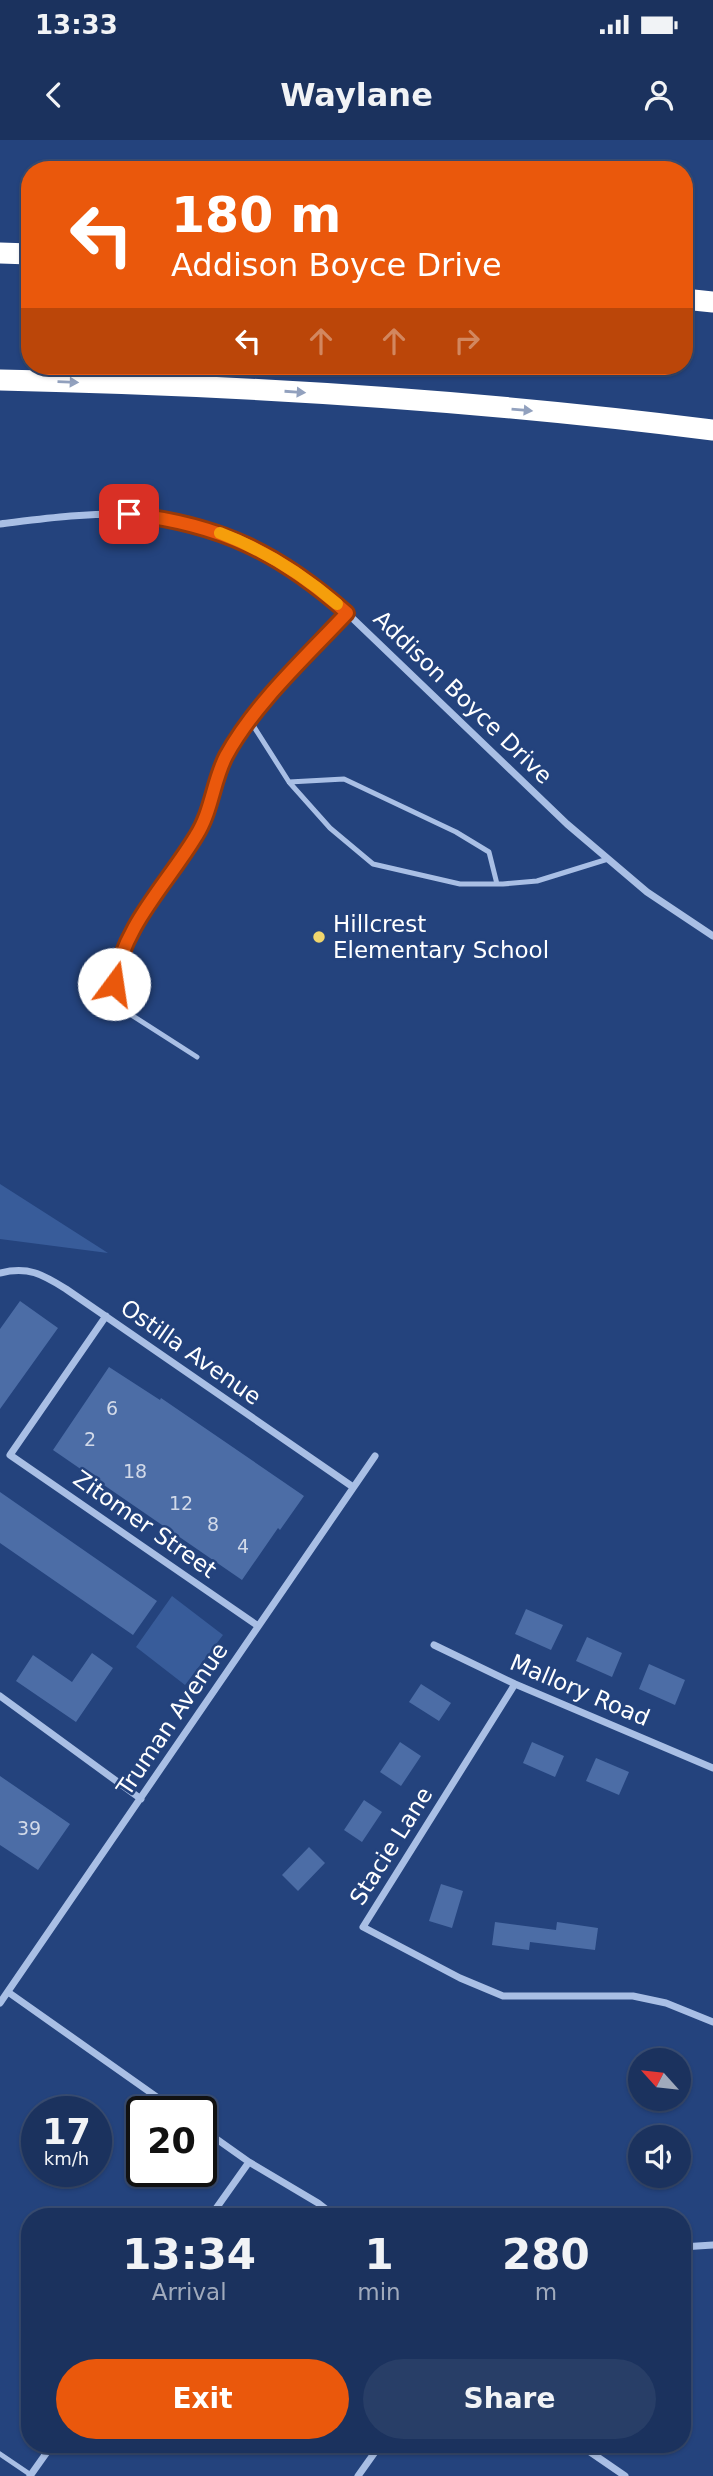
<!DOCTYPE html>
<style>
body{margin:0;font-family:"DejaVu Sans",sans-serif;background:#283e67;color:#f1f3f6;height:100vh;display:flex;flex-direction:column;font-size:26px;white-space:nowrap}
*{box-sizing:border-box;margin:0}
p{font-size:23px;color:#a0aabc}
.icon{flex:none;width:38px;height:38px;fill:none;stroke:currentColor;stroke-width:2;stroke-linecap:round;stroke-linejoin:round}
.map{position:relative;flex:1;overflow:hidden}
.side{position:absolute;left:21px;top:2068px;width:670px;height:245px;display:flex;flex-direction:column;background:#1b325e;border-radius:28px;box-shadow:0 2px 5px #0004,0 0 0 2px #394d73}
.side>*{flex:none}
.top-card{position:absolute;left:21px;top:21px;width:672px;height:214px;border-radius:28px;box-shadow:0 2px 5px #0004,0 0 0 2px #394d73;background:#ea580c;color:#fff;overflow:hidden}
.needle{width:46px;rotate:297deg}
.tools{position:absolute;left:628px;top:1908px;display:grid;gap:14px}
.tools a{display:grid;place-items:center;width:63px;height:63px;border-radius:50%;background:#1b325e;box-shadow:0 2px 5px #0004,0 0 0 2px #394d73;font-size:35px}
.speed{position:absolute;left:21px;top:1956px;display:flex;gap:14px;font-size:35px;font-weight:700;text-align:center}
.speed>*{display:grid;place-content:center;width:91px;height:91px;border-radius:50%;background:#1b325e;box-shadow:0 2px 5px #0004,0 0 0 2px #394d73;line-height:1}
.speed small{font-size:18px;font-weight:400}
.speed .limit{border:4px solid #111;border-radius:10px;background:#fff;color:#111}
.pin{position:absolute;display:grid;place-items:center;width:60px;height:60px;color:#fff;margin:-30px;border-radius:14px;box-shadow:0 4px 10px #0006}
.me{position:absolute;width:77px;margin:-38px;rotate:14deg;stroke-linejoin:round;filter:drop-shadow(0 0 5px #0008)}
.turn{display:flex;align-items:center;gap:24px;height:147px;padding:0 35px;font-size:32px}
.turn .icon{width:91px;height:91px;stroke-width:2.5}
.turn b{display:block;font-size:49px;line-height:60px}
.lanes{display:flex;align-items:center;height:66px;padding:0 35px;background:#0003;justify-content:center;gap:35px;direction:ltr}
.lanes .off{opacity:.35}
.eta{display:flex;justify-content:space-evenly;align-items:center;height:119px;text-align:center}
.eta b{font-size:42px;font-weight:700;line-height:49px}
.cta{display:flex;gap:14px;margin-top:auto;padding:14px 35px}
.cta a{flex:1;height:80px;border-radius:42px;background:#ea580c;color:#fff;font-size:28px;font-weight:700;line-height:80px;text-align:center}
.cta a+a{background:#283e67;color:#f1f3f6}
.status{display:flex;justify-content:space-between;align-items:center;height:49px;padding:0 35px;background:#1b325e;direction:ltr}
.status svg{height:19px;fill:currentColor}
header{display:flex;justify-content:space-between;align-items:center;height:91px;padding:0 35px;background:#1b325e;font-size:32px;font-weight:700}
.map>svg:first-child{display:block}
.green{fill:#385c9a}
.building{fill:#4c6da6}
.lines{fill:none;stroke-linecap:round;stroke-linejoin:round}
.service{stroke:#a9bfe5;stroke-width:5}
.minor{stroke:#a9bfe5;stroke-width:7}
.motorway{stroke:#fff;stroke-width:21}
.oneway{fill:#92a1be}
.route-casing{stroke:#983908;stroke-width:18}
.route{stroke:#ea580c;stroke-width:12}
.slow{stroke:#f59e0b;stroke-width:12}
.poi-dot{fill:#efd56d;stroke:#24437d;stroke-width:2.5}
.labels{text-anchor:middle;stroke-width:5;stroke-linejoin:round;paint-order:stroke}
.number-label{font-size:19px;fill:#d2dae9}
.street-label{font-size:23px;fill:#fff;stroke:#24437d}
.poi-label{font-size:23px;fill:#fff;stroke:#24437d;text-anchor:start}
</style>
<div class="status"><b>13:33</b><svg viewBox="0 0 49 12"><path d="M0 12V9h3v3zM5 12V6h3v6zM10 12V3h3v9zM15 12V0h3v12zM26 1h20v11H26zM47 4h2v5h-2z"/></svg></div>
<header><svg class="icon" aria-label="back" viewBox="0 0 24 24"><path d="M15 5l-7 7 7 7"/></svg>Waylane<svg class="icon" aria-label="person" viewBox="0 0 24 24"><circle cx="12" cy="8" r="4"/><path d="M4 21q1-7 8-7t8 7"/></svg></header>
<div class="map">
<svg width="713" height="2336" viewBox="0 0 713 2336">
<rect width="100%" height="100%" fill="#24437d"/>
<path class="green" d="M0,1044L108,1113L0,1099Z
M172,1456L223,1495L185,1545L136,1507Z"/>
<path class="building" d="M20,1161L58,1188L0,1269V1189Z
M109,1227L160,1260L161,1258L304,1356L280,1390L278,1388L242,1440L53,1310Z
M0,1352L157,1461L133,1495L0,1403Z
M526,1469L563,1485L551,1510L515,1494Z
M587,1497L622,1513L612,1537L576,1521Z
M92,1513L113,1528L76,1582L16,1541L33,1515L72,1542Z
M649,1524L685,1540L675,1565L639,1549Z
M421,1544L451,1563L439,1581L409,1562Z
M400,1602L421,1616L401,1646L380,1632Z
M532,1602L564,1616L555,1637L523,1623Z
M596,1618L629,1632L619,1655L586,1641Z
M0,1636L70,1684L38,1730L0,1705Z
M364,1660L382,1672L362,1702L344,1690Z
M309,1707L325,1723L298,1751L282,1735Z
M441,1744L463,1751L452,1788L429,1781Z
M495,1782L556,1790L557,1782L598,1788L595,1810L530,1802L529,1810L492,1805Z"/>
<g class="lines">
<path class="service" d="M347,473L249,579L289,642L330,688L373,724L460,744H503L537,741L608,719
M289,642L344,639L456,692L489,712L497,744
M197,917L122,869L114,844L118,821L132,790L204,684L225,618L249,579
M0,2314L31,2335"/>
<path class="minor" d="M0,384C42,379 85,373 128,374C211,376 286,419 347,473L567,684L647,752L713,796
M0,1133C28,1126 42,1134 66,1149L353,1347
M106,1176L10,1315L258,1486
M434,1505L515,1544L713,1628
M515,1544L363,1787L460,1838L503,1856H633L666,1863L713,1882
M0,1556L141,1659
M8,1852L178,1972
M0,1863L375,1316
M201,1988L249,2022L318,2063L336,2077
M210,2077L249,2022
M682,2107L713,2105
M580,2305L625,2336
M30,2336L52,2305
M358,2336L380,2305"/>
<path class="motorway" d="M0,113L30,114
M684,159L713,162
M0,240C238,245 477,260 713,290"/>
</g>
<defs><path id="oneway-solid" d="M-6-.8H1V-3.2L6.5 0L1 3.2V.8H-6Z" transform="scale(1.75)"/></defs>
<g class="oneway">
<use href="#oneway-solid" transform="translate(68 242) rotate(2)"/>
<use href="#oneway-solid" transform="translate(295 252) rotate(4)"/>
<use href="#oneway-solid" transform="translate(522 270) rotate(5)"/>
</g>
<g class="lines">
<g class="route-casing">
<path id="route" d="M114,844C123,786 167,744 196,696C212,671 213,641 226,616C255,563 306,517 347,473C279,413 220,384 129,374"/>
</g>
<use href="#route" class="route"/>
<path class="slow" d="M220,393C264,410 301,433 337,464"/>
</g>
<circle class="poi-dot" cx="319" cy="797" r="7"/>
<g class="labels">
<g class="number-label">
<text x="112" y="1275">6</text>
<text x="90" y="1306">2</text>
<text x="135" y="1338">18</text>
<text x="181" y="1370">12</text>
<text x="213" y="1391">8</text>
<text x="243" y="1413">4</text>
<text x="29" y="1695">39</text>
</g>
<g class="street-label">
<text transform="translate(463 557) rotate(44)" y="8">Addison Boyce Drive</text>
<text transform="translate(191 1212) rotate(35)" y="8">Ostilla Avenue</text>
<text transform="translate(145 1384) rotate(35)" y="8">Zitomer Street</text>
<text transform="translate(580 1550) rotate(23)" y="8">Mallory Road</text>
<text transform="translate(172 1579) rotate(-56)" y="8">Truman Avenue</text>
<text transform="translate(391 1706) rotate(-58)" y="8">Stacie Lane</text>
</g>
<g class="poi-label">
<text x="333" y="792">Hillcrest<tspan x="333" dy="26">Elementary School</tspan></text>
</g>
</g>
</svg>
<div class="tools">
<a><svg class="needle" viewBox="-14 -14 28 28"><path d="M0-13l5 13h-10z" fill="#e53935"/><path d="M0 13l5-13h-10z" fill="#a0aabc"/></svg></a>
<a><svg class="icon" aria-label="sound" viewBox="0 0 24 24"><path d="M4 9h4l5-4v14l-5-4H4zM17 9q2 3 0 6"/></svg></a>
</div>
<div class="speed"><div>17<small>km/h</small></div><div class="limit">20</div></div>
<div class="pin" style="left:129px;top:374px;background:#d93025"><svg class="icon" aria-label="arrive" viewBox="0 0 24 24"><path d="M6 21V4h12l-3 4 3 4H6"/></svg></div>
<svg class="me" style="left:114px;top:844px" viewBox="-20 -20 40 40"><circle r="19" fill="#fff"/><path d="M0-13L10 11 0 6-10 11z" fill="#ea580c"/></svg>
<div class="top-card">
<div class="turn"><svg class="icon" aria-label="left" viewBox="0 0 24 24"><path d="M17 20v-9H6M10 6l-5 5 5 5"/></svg><div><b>180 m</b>Addison Boyce Drive</div></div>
<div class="lanes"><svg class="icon" aria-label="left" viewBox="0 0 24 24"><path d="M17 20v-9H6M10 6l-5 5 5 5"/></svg><svg class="icon off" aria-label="ahead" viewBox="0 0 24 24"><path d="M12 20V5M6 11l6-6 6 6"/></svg><svg class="icon off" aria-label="ahead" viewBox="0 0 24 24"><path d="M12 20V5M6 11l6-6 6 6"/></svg><svg class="icon off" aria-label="right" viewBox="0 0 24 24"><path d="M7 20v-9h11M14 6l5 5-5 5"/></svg></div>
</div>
<section class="side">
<div class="eta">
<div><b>13:34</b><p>Arrival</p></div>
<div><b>1</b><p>min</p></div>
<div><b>280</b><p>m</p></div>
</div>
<div class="cta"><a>Exit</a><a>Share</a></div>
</section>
</div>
